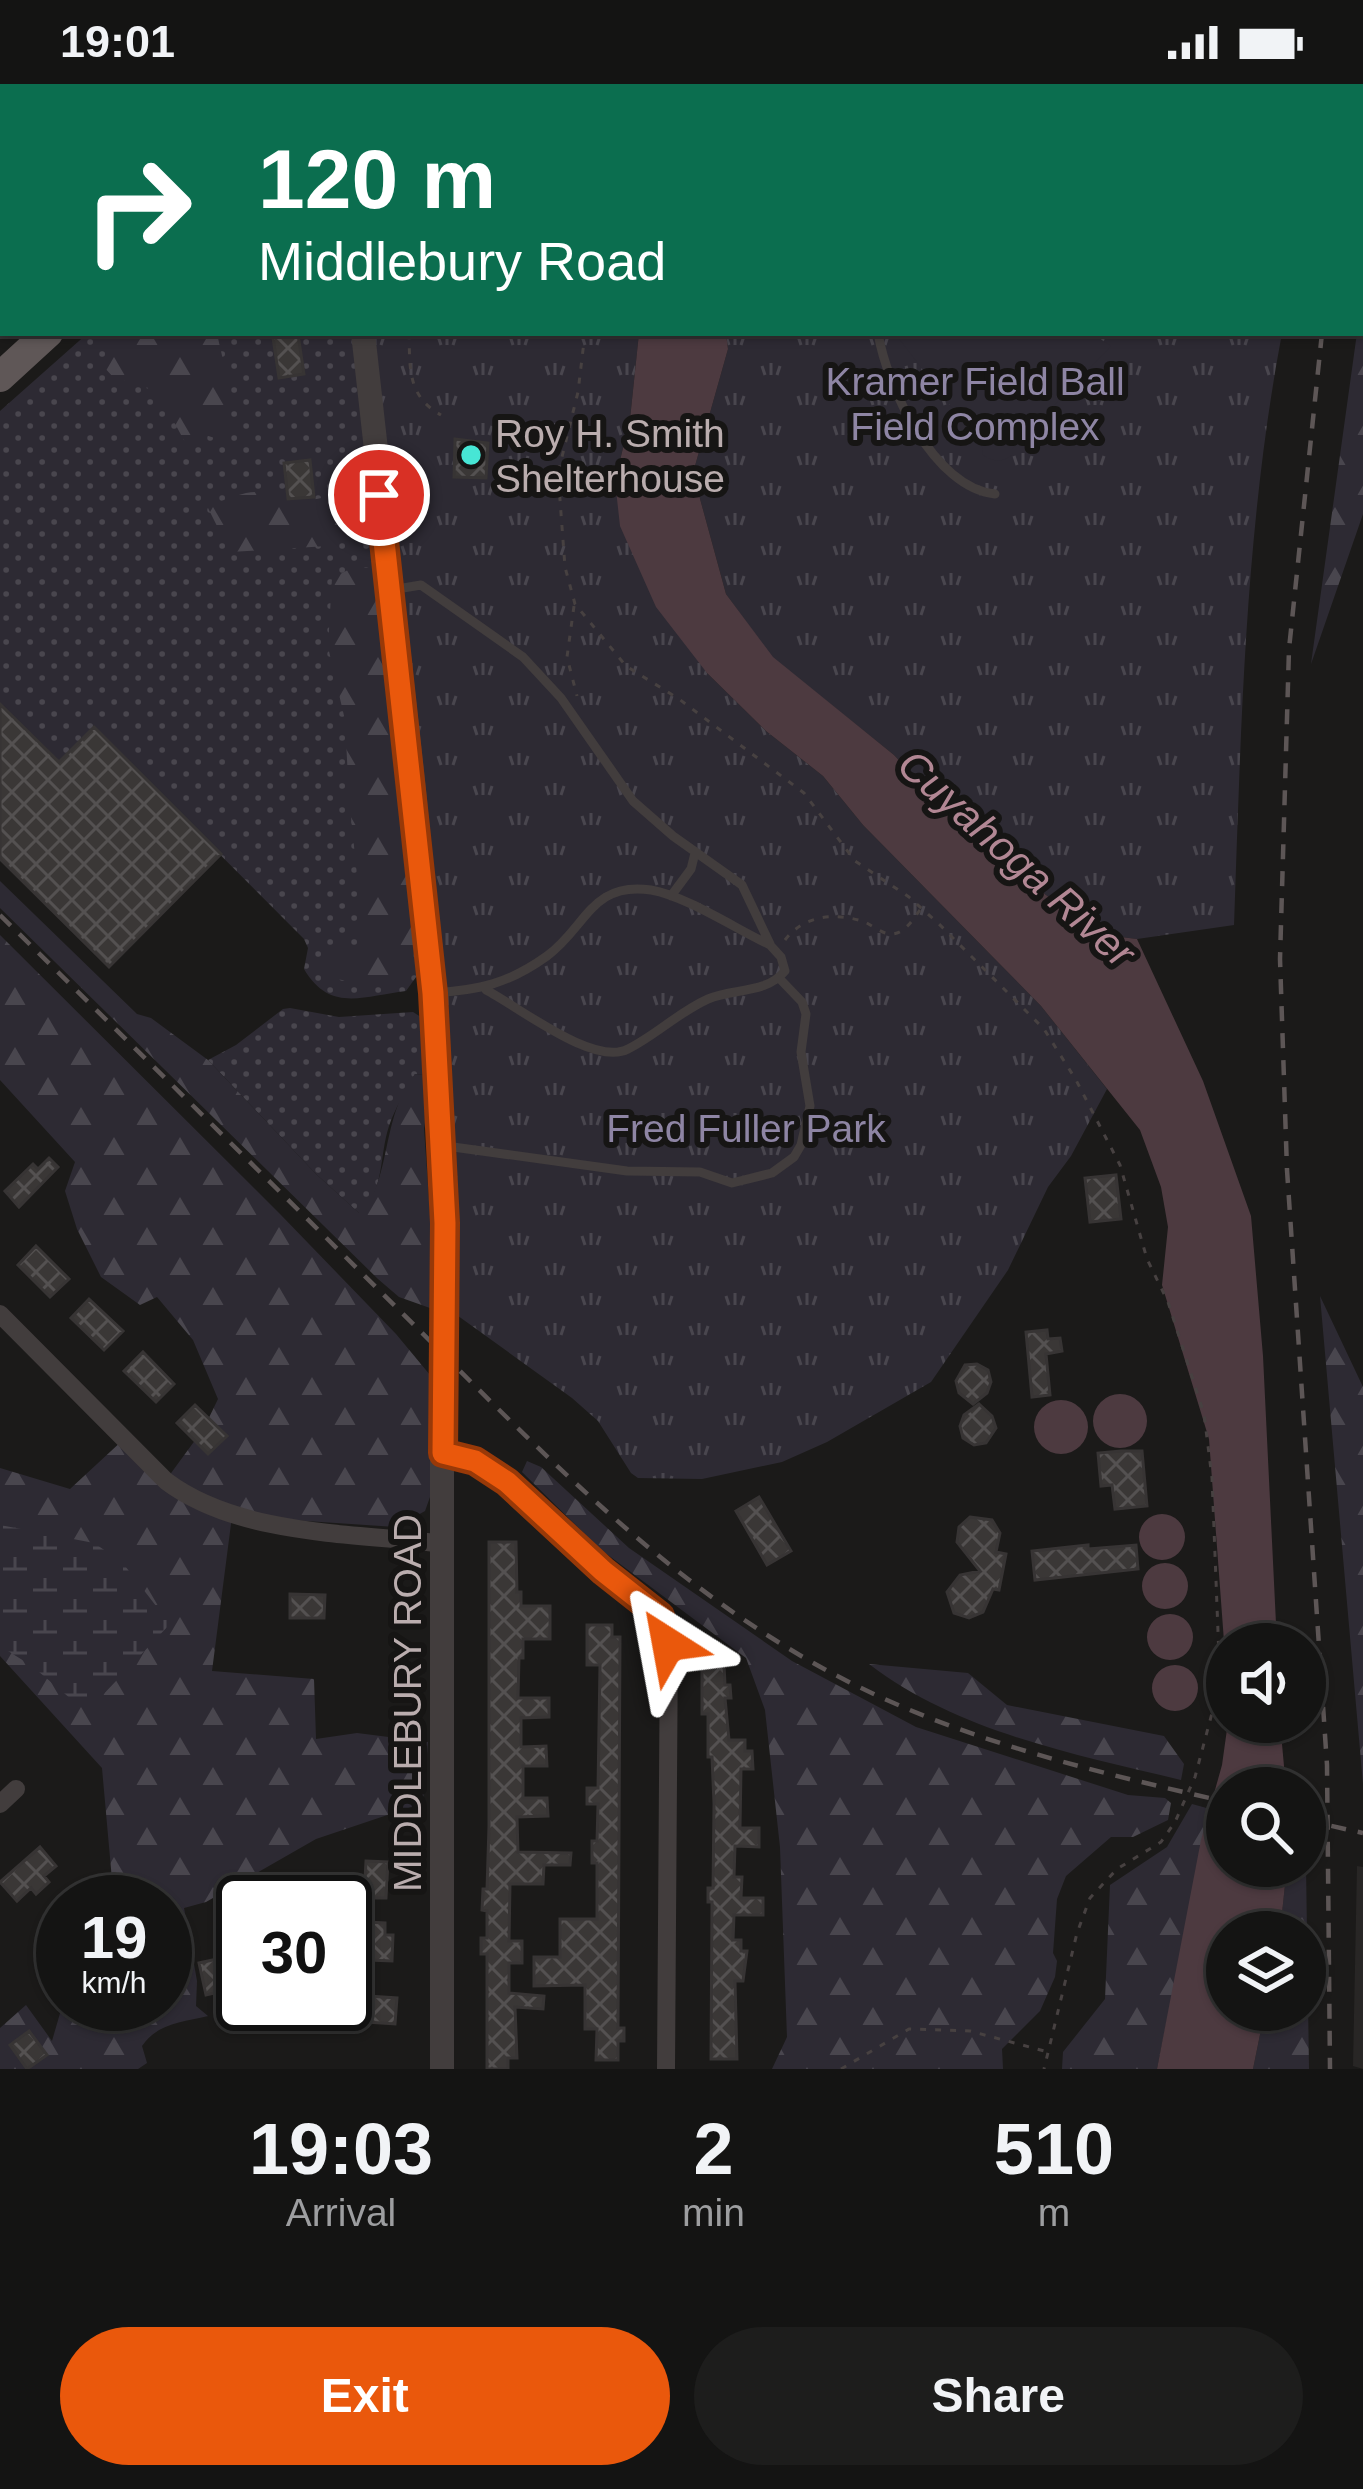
<!DOCTYPE html>
<style>
body{margin:0;font-family:Arial,sans-serif;background:#1d1d1c;color:#f1f3f6;height:100vh;display:flex;flex-direction:column;font-size:45px;white-space:nowrap}
*{box-sizing:border-box;margin:0}
p{font-size:39px;color:#9d9ea0}
.icon{flex:none;width:66px;height:66px;fill:none;stroke:currentColor;stroke-width:2;stroke-linecap:round;stroke-linejoin:round}
.map{position:relative;height:1985px;overflow:hidden}
.side{display:flex;flex-direction:column;background:#141413;flex:1}
.side>*{flex:none}
.banner{position:absolute;left:0px;top:0px;width:1365px;height:252px;box-shadow:0 3px 9px #0004,0 0 0 3px #333;background:#0b6e4f;color:#fff;overflow:hidden}
.controls{position:absolute;left:1206px;top:1539px;display:grid;gap:24px}
.controls a{display:grid;place-items:center;width:120px;height:120px;border-radius:50%;background:#141413;box-shadow:0 3px 9px #0004,0 0 0 3px #333;font-size:60px}
.speed{position:absolute;left:36px;top:1791px;display:flex;gap:24px;font-size:60px;font-weight:700;text-align:center}
.speed>*{display:grid;place-content:center;width:156px;height:156px;border-radius:50%;background:#141413;box-shadow:0 3px 9px #0004,0 0 0 3px #333;line-height:1}
.speed small{font-size:30px;font-weight:400}
.speed .limit{border:6px solid #111;border-radius:18px;background:#fff;color:#111}
.pin{position:absolute;display:grid;place-items:center;width:102px;height:102px;color:#fff;margin:-51px;border:6px solid #fff;border-radius:50%;box-shadow:0 3px 12px #0007}
.me{position:absolute;width:132px;margin:-66px;rotate:326deg;stroke-linejoin:round;filter:drop-shadow(0 0 9px #0008)}
.turn{display:flex;align-items:center;gap:42px;height:252px;padding:0 60px;font-size:54px}
.turn .icon{width:156px;height:156px;stroke-width:2.5}
.turn b{display:block;font-size:84px;line-height:102px}
.eta{display:flex;justify-content:space-evenly;align-items:center;height:204px;text-align:center}
.eta b{font-size:72px;font-weight:600;line-height:84px}
.cta{display:flex;gap:24px;margin-top:auto;padding:24px 60px}
.cta a{flex:1;height:138px;border-radius:72px;background:#ea580c;color:#fff;font-size:48px;font-weight:600;line-height:138px;text-align:center}
.cta a+a{background:#1d1d1c;color:#f1f3f6}
.status{display:flex;justify-content:space-between;align-items:center;height:84px;padding:0 60px;background:#141413;direction:ltr}
.status svg{height:33px;fill:currentColor}
.map>svg:first-child{display:block}
.built{fill:#282625}
.grass{fill:url(#grass-dots)}
.forest{fill:url(#forest-firs)}
.wetland{fill:url(#wetland-marsh)}
.park{fill:url(#park-tufts)}
.garden{fill:#2d2a33}
.water{fill:#4d3a40}
.building{fill:url(#building-cross-hatch);stroke:#373434;stroke-width:3}
.lines{fill:none;stroke-linecap:round;stroke-linejoin:round}
.path{stroke:#474141;stroke-width:3;stroke-dasharray:6 9;stroke-linecap:butt}
.service{stroke:#423d3d;stroke-width:9}
.minor{stroke:#423d3d;stroke-width:18}
.tertiary{stroke:#423d3d;stroke-width:24}
.primary{stroke:#5f5757;stroke-width:30}
.rail{stroke:#5d5656;stroke-width:4.5;stroke-dasharray:15 12;stroke-linecap:butt}
.route-casing{stroke:#983908;stroke-width:30}
.route{stroke:#ea580c;stroke-width:21}
.poi-dot{fill:#47e6d5;stroke:#161514;stroke-width:4.5}
.labels{text-anchor:middle;stroke-width:12;stroke-linejoin:round;paint-order:stroke}
.park-label{font-size:39px;fill:#8e85a4;stroke:#161514}
.poi-label{font-size:39px;fill:#baadae;stroke:#161514;text-anchor:start}
.street-label{font-size:39px;fill:#baadae;stroke:#161514}
.water-label{font-size:42px;font-style:italic;fill:#b28794;stroke:#161514}
</style>
<div class="status"><b>19:01</b><svg viewBox="0 0 49 12"><path d="M0 12V9h3v3zM5 12V6h3v6zM10 12V3h3v9zM15 12V0h3v12zM26 1h20v11H26zM47 4h2v5h-2z"/></svg></div>
<div class="map">
<svg width="1363" height="1985" viewBox="0 0 1363 1985">
<defs>
<pattern id="grass-dots" width="8" height="8" patternUnits="userSpaceOnUse" patternTransform="scale(3)"><rect width="8" height="8" fill="#2d2a33"/><path d="M2 2h.1M6 6h.1" fill="none" stroke="#49464e" stroke-width="1.8" stroke-linecap="round"/></pattern>
<pattern id="forest-firs" width="22" height="20" patternUnits="userSpaceOnUse" patternTransform="scale(3)"><rect width="22" height="20" fill="#2d2a33"/><path d="M5 1l3.5 6h-7zM16 11l3.5 6h-7z" fill="#49464e"/></pattern>
<pattern id="wetland-marsh" width="20" height="14" patternUnits="userSpaceOnUse" patternTransform="scale(3)"><rect width="20" height="14" fill="#2d2a33"/><path d="M1 5h8M5 5V1M11 12h8M15 12V8" fill="none" stroke="#49464e"/></pattern>
<pattern id="park-tufts" width="24" height="20" patternUnits="userSpaceOnUse" patternTransform="scale(3)"><rect width="24" height="20" fill="#2d2a33"/><path d="M3 7l-1-3M5 7V3M7 7l1-3M15 17l-1-3M17 17v-4M19 17l1-3" fill="none" stroke="#49464e"/></pattern>
<pattern id="building-cross-hatch" width="8" height="8" patternUnits="userSpaceOnUse" patternTransform="scale(3)"><rect width="8" height="8" fill="#3a3736"/><path d="M0 0l8 8M0 8l8-8" fill="none" stroke="#545151"/></pattern>
</defs>
<rect width="100%" height="100%" fill="#1b1a19"/>
<path class="built" d="M1357,1782L1363,1783V1985L1353,1982Z"/>
<path class="grass" d="M88,249H354L424,882L406,907C363,912 330,929 304,885L308,864L304,855L94,644L59,678L0,620V327Z
M290,924L339,933L413,928L424,935L428,987L424,991L415,990C406,1007 395,1024 389,1042C379,1072 385,1106 360,1130L316,1090L208,976L236,961L283,925Z"/>
<path class="forest" d="M1363,209V430L1311,580L1357,249H1362Z
M112,249H217C224,286 239,320 224,357L199,349L187,362L158,308L113,293L104,283Z
M345,381C371,392 374,423 376,448L328,462L230,468L207,422C220,418 233,412 246,409C276,403 298,427 335,409Z
M375,483L381,490L415,861L411,893L394,903L335,895L320,875L328,863H359L364,858L349,714L345,636L328,563L332,494L350,485Z
M0,797L137,930L151,934L208,976L316,1090L359,1129C392,1101 380,1033 415,990L424,991L430,1008L424,1045L432,1158L430,1224L399,1213L378,1195L0,824Z
M0,851L280,1130L396,1250L435,1297L430,1413L425,1427L396,1443L232,1432L212,1587L314,1595L316,1655L357,1649L428,1658L423,1719L316,1755L206,1818L184,1824L197,1897L196,1922L208,1932C182,1938 158,1939 142,1962L147,1979L138,1985H0V1944L26,1921L52,1957L63,1919L165,1920V1818H114L102,1684L0,1572V1384L70,1405L124,1355L166,1396L204,1344L218,1315L193,1256L157,1213L140,1221L101,1193L77,1145L65,1107L75,1078L0,996Z
M1320,1212L1363,1303V1700Z
M527,1377L541,1383L629,1464L792,1577L916,1643L1128,1711L1165,1714L1171,1719L1168,1736L1133,1753H1111L1066,1792L1057,1815L1053,1869L1057,1877L1055,1893L1040,1927L1002,1965L1003,1985H772L787,1953L780,1763L765,1626L746,1574L600,1465L522,1388Z
M869,1580L968,1589L1007,1621L1164,1652L1184,1680L1181,1696C1074,1670 958,1648 869,1580Z
M1305,1716L1309,1985H1253L1265,1926H1305V1848H1280L1287,1782H1305Z
M1192,1720L1210,1725L1157,1985H1062L1063,1968L1105,1915L1110,1801L1167,1763Z"/>
<path class="wetland" d="M0,1441L94,1459L122,1478L170,1540L98,1616L71,1615L32,1582L0,1562Z"/>
<path class="park" d="M372,249H639L630,335L615,397L707,589L766,647L823,692L863,741L1041,922L1107,1005L1071,1072L1048,1103L1008,1186L931,1298L827,1358L782,1378L702,1395L638,1394L631,1389L598,1337L572,1314L454,1229Z
M726,249H1282C1245,444 1241,643 1234,841L1137,855L1097,850L977,758L894,671L772,573L726,510L693,389L728,265Z"/>
<path class="garden" d="M902,249H1091L1111,262L1012,365V371C1002,379 994,378 983,371L982,363L897,252Z"/>
<path class="water" d="M639,249H726L728,265L693,389L726,510L773,573L894,671L977,758L1097,850L1137,855L1203,997L1251,1132L1263,1272L1277,1560H1227V1598L1209,1355L1162,1201L1168,1143L1161,1103L1140,1046L1041,922L863,741L823,692L766,647L707,589L656,523L620,442L615,397L630,335Z
M1093 1337a27 27 0 1 1 54 0a27 27 0 1 1-54 0Z
M1034 1343a27 27 0 1 1 54 0a27 27 0 1 1-54 0Z
M1139 1453a23 23 0 1 1 46 0a23 23 0 1 1-46 0Z
M1142 1502a23 23 0 1 1 46 0a23 23 0 1 1-46 0Z
M1147 1553a23 23 0 1 1 46 0a23 23 0 1 1-46 0Z
M1152 1604a23 23 0 1 1 46 0a23 23 0 1 1-46 0Z
M1228,1638H1280L1286,1704H1227V1782H1287L1280,1848H1227V1926H1265L1253,1985H1157L1201,1756L1222,1681Z"/>
<path class="building" d="M298,250L304,290L279,294L273,254Z
M455,355L488,359L486,394L454,393Z
M310,376L314,413L288,415L284,379Z
M0,620L59,678L94,643L221,770L109,883L0,775Z
M49,1074L58,1083L19,1123L5,1107L33,1080L38,1085Z
M1116,1091L1121,1135L1090,1138L1085,1094Z
M36,1162L69,1195L50,1213L18,1181Z
M89,1215L123,1247L104,1266L71,1234Z
M1047,1246L1048,1255L1060,1254L1062,1267L1046,1270L1050,1311L1032,1313L1026,1248Z
M143,1268L174,1300L156,1318L124,1287Z
M977,1280L988,1286L991,1298L987,1309L973,1320L959,1309L956,1297L965,1281Z
M979,1320L992,1332L996,1344L986,1359L974,1361L963,1354L960,1342L964,1331Z
M195,1321L227,1352L208,1370L177,1339Z
M1121,1367H1142L1147,1422L1115,1425L1112,1401L1101,1402L1098,1369Z
M759,1413L791,1467L767,1481L736,1427Z
M970,1433L992,1436L1000,1449L996,1468L1006,1470L999,1506L993,1505L983,1528L969,1534L954,1529L947,1508L960,1491L980,1487L957,1458L959,1443Z
M489,1458H516L517,1508H521V1522H550V1555H523V1574H519L518,1614H549V1633L521,1634V1663L546,1662L547,1682H523V1714H547L548,1732L517,1733L518,1768L571,1769L570,1781H544L543,1800H510L509,1857H522V1879H509V1909L544,1912L543,1925L515,1923L517,1974H508V1985H487V1870H481V1854H487V1827L482,1826L483,1805H487L489,1742Z
M1088,1461V1465L1136,1461L1138,1485L1035,1496L1032,1467Z
M290,1510L325,1511L324,1534H290Z
M587,1541H612V1553H620L618,1944H624V1957H618V1976H596L597,1945H585V1901L534,1902V1873H560V1835H597V1779H592V1757H597L598,1720H587V1704H598L600,1581H587Z
M724,1579L725,1601H730L731,1614H725L729,1656H745V1667H752L753,1685H741L740,1744H759V1763L735,1762L734,1793H742L741,1814H763V1831H734L733,1856H741V1867H747L743,1897H735L737,1975H711L712,1818H708V1804H713L714,1720L712,1673H708V1630H702V1580Z
M40,1763L56,1782L44,1792L49,1798L36,1810L31,1804L17,1817L0,1798Z
M366,1777L388,1778L386,1814H364Z
M367,1838L385,1839V1851H393L392,1877L369,1876Z
M226,1873L231,1894L221,1896L223,1907L206,1911L199,1879Z
M368,1912L397,1914L395,1940L367,1938Z
M29,1947L47,1971L27,1985L10,1961Z"/>
<g class="lines">
<path class="path" d="M1059,0L1064,3
M642,3L644,0
M409,249C410,284 407,312 441,331
M585,249L578,308L558,389L565,483L575,520L626,582L679,615L804,709L855,777L909,813L939,840L1044,945L1076,996L1120,1081L1147,1175L1168,1218L1204,1330L1212,1394L1220,1599L1195,1693L1175,1738L1161,1758L1117,1785L1090,1814L1077,1849L1044,1985
M574,522L567,573L577,612
M785,856C804,831 835,828 865,838C873,842 882,850 891,850C905,850 913,835 920,826
M841,1985L909,1945L970,1947L1048,1968"/>
<path class="service" d="M189,0L191,3
M931,3L936,0
M878,249C887,303 934,404 995,410
M397,505L421,501L523,573L561,614L633,717L673,752L742,801L770,860
M671,812L691,785L695,769
M433,909C479,906 508,900 547,872C586,844 591,797 651,806C686,812 736,845 770,861L781,873L785,887C766,910 734,904 708,915C679,928 656,951 628,965C594,983 519,923 486,906
M446,1062L627,1087L700,1088L732,1099L772,1089L794,1073L801,1061L810,1022L801,968L806,930L802,918L779,894"/>
<path class="minor" d="M835,0L839,3
M210,3L211,2
M0,194L3,191
M0,1230L166,1397C239,1452 354,1449 444,1460
M443,1369L474,1377L507,1398L665,1540L669,1551L666,1985
M0,1720L16,1705"/>
<path class="tertiary" d="M354,0V3
M363,249L414,706L433,909L442,1062V1985"/>
<path class="primary" d="M276,3L279,0
M0,293L48,249"/>
<path class="rail" d="M1362,6L1363,1
M1362,65L1363,60
M1322,249L1289,565L1280,875L1287,1086L1327,1681L1330,1985
M0,831C134,963 267,1095 401,1228C538,1364 672,1508 847,1597C967,1658 1096,1688 1227,1718
M1305,1736L1363,1749"/>
</g>
<g class="lines">
<g class="route-casing">
<path id="route" d="M379,411L433,909L445,1139L443,1369L475,1377L507,1398L603,1487L660,1532L668,1560"/>
</g>
<use href="#route" class="route"/>
</g>
<circle class="poi-dot" cx="471" cy="371" r="12"/>
<g class="labels">
<g class="park-label">
<text x="975" y="311">Kramer Field Ball<tspan x="975" dy="45">Field Complex</tspan></text>
<text x="746" y="1058">Fred Fuller Park</text>
</g>
<g class="poi-label">
<text x="495" y="363">Roy H. Smith<tspan x="495" dy="45">Shelterhouse</tspan></text>
</g>
<g class="street-label">
<text transform="translate(407 1619) rotate(-90)" y="14">MIDDLEBURY ROAD</text>
</g>
<g class="water-label">
<text transform="translate(1017 774) rotate(42)" y="15">Cuyahoga River</text>
</g>
</g>
</svg>
<div class="controls">
<a><svg class="icon" aria-label="sound" viewBox="0 0 24 24"><path d="M4 9h4l5-4v14l-5-4H4zM17 9q2 3 0 6"/></svg></a>
<a><svg class="icon" aria-label="search" viewBox="0 0 24 24"><circle cx="10" cy="10" r="6"/><path d="M15 15l6 6"/></svg></a>
<a><svg class="icon" aria-label="layers" viewBox="0 0 24 24"><path d="M12 4l9 5-9 5-9-5zM3 14l9 5 9-5"/></svg></a>
</div>
<div class="speed"><div>19<small>km/h</small></div><div class="limit">30</div></div>
<div class="pin" style="left:379px;top:411px;background:#d93025"><svg class="icon" aria-label="arrive" viewBox="0 0 24 24"><path d="M6 21V4h12l-3 4 3 4H6"/></svg></div>
<svg class="me" style="left:668px;top:1560px" viewBox="-20 -20 40 40"><path d="M0-17L14 15 0 8-14 15z" fill="#ea580c" stroke="#fff" stroke-width="4"/></svg>
<div class="banner">
<div class="turn"><svg class="icon" aria-label="right" viewBox="0 0 24 24"><path d="M7 20v-9h11M14 6l5 5-5 5"/></svg><div><b>120 m</b>Middlebury Road</div></div>
</div>
</div>
<section class="side">
<div class="eta">
<div><b>19:03</b><p>Arrival</p></div>
<div><b>2</b><p>min</p></div>
<div><b>510</b><p>m</p></div>
</div>
<div class="cta"><a>Exit</a><a>Share</a></div>
</section>
